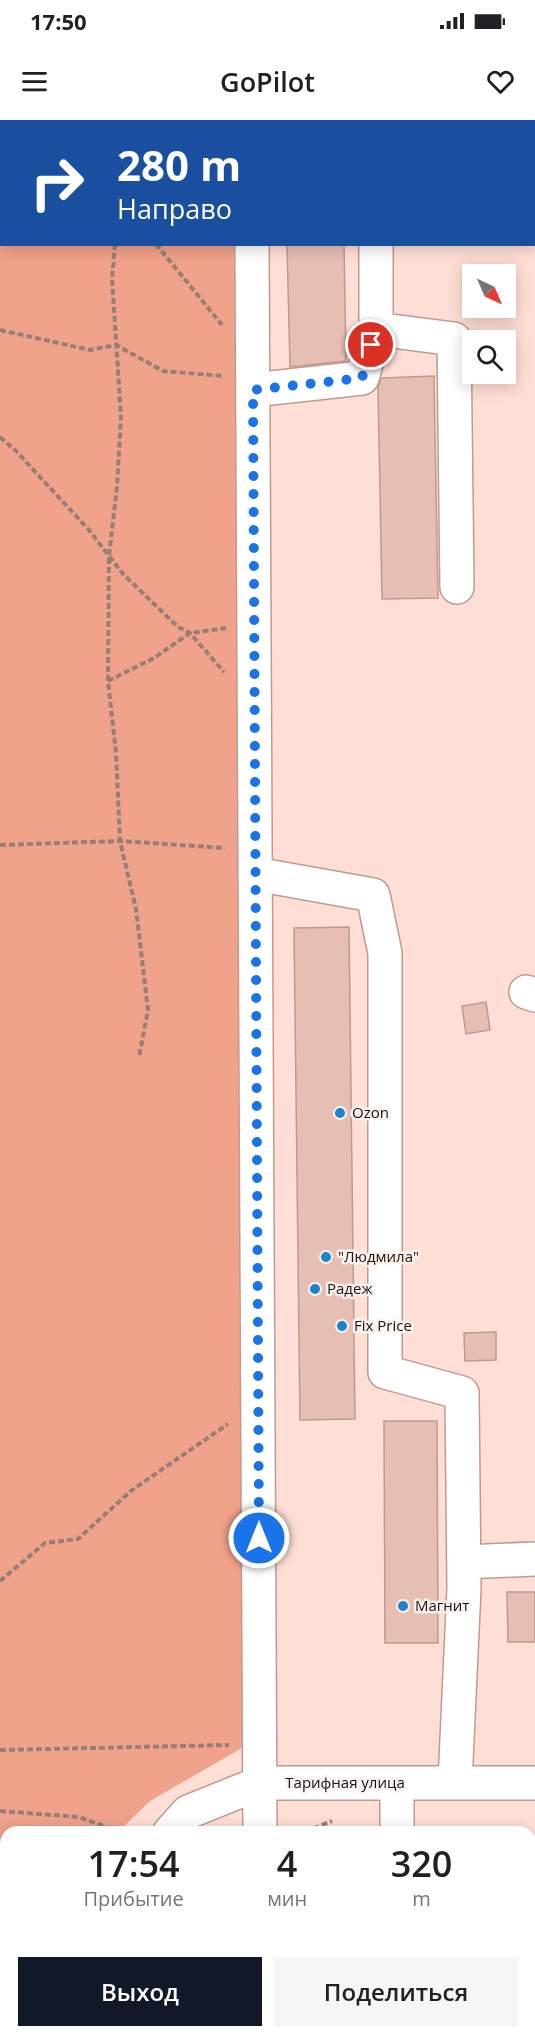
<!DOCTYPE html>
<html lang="ru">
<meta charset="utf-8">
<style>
body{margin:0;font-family:"Open Sans",sans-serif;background:#f6f6f6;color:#202124;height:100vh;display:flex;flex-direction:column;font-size:22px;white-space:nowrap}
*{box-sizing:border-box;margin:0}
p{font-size:20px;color:#757577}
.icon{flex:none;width:33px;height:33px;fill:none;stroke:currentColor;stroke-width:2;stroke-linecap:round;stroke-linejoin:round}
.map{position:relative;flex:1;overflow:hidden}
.side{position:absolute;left:0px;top:1706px;width:536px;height:212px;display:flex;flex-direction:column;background:#fff;border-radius:18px 18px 0 0;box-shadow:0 3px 15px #0003}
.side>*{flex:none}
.top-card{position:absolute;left:0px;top:0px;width:536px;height:126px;box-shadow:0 3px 15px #0003;background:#1a4fa0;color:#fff;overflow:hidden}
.needle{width:39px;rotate:136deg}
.fabs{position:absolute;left:462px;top:144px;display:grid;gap:12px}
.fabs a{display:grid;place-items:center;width:54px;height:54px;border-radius:0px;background:#fff;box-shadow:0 3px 15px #0003;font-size:30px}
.pin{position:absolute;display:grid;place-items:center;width:51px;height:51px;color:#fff;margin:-26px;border:3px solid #fff;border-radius:50%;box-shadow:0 2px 6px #0007}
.me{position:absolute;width:66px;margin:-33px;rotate:0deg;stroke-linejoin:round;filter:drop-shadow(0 0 4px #0008)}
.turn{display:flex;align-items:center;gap:21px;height:126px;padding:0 18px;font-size:27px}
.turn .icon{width:78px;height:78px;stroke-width:2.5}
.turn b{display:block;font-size:42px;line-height:51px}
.eta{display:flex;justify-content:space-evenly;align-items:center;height:102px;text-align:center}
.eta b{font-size:36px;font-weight:600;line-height:42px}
.primary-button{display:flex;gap:12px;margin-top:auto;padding:12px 18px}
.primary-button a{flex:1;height:69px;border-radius:0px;background:#111827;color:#fff;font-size:24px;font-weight:600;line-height:69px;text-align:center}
.primary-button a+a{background:#f6f6f6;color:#202124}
.status{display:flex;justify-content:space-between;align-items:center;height:42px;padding:0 30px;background:#fff;direction:ltr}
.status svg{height:16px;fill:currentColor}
header{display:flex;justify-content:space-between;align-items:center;height:78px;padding:0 18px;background:#fff;font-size:27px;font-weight:600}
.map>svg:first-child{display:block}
.green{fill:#f1a28b}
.building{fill:#e6beb3;stroke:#bf998e;stroke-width:1.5}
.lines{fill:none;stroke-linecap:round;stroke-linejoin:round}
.minor-casing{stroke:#c09a8f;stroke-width:36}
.path{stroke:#977f78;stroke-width:4;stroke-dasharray:6 3;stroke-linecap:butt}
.minor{stroke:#fff;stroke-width:33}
.route{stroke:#1a73e8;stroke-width:10;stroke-dasharray:0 18}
.poi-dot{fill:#1c83ce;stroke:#faf2ef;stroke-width:2}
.labels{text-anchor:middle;stroke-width:5;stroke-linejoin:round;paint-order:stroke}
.poi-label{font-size:15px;fill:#1f110d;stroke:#faf2ef;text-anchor:start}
.street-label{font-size:15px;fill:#1f110d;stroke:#faf2ef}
</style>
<div class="status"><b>17:50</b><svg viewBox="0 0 49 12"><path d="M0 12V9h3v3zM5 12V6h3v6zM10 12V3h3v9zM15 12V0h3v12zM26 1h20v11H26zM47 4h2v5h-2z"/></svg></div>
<header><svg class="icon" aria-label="menu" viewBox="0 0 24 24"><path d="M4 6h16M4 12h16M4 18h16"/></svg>GoPilot<svg class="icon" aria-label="heart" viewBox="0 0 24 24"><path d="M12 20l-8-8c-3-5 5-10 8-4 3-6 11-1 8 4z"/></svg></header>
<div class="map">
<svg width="535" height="1916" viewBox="0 0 535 1916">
<rect width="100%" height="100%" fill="#ffded5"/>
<path class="green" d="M0,0H239L2,2V124L240,125L249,1624L150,1681L119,1711L6,1712V1911H22L21,1916H0Z
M109,1911H250V1916H107Z"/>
<path class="building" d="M287,124H344L346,241L290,247Z
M434,256L438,478L382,479L378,266L382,258Z
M349,807L355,1299L300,1300L294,808Z
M486,882L490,910L466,914L462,886Z
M496,1212V1240L465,1241L464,1213Z
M384,1301H437L438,1523H385Z
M507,1472H535V1522H508Z"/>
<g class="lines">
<g class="minor-casing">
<path id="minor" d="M251,0V2
M375,0V2
M252,124L260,1712
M376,209L454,219L457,467
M253,270L362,258L376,209V124
M255,754L373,775L385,833V1252L462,1273L464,1468L455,1663
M526,872L535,875
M464,1442L535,1439
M170,1712L188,1692L260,1663H535
M397,1712V1677
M263,1911V1916
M72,1916L74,1911
M396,1916V1911"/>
</g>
<path class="path" d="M6,0L8,2
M113,0V2
M534,113H535
M115,124L112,158L121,297L117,367L109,436L108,561L116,633L120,721L136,789L148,890L139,937
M156,124L222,205
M0,210L90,230L116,225L163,251L223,256
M0,317L16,331L89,410L123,454L178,507L190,513L224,552
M108,561L154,538L190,513L226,508
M0,725L120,721L225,728
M0,1461L45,1423L78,1419L132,1370L228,1304
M0,1630L229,1625
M0,1691L79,1697L120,1712
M136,1712L141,1705
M305,1712L332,1701
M36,1916L38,1911"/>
<use href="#minor" class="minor"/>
</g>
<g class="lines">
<path class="route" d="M259,1418L253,270L362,258L371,225"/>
</g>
<g class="poi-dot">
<circle cx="340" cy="993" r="6"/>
<circle cx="326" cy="1137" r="6"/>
<circle cx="315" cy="1169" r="6"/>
<circle cx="342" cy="1206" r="6"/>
<circle cx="403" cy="1486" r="6"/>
</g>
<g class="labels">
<g class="poi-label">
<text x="352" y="998">Ozon</text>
<text x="338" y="1142">"Людмила"</text>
<text x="327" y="1174">Радеж</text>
<text x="354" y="1211">Fix Price</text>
<text x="415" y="1491">Магнит</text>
</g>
<g class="street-label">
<text x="345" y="1668">Тарифная улица</text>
</g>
</g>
</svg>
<div class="fabs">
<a><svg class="needle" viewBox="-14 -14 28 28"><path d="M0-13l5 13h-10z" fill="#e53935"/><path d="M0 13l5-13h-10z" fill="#757577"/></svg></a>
<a><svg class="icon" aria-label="search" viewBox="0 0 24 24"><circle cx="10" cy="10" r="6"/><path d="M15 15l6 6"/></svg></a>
</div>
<div class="pin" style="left:371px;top:225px;background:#d93025"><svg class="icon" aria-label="arrive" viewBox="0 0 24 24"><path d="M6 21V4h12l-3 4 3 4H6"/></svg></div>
<svg class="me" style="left:259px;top:1418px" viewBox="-20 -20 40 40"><circle r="17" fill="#1a73e8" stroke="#fff" stroke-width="3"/><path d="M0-11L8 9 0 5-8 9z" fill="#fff"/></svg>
<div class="top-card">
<div class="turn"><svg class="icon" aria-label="right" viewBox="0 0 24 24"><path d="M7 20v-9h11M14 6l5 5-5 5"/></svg><div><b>280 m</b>Направо</div></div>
</div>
<section class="side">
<div class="eta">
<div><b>17:54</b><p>Прибытие</p></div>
<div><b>4</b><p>мин</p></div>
<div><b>320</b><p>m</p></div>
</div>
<div class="primary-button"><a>Выход</a><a>Поделиться</a></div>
</section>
</div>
